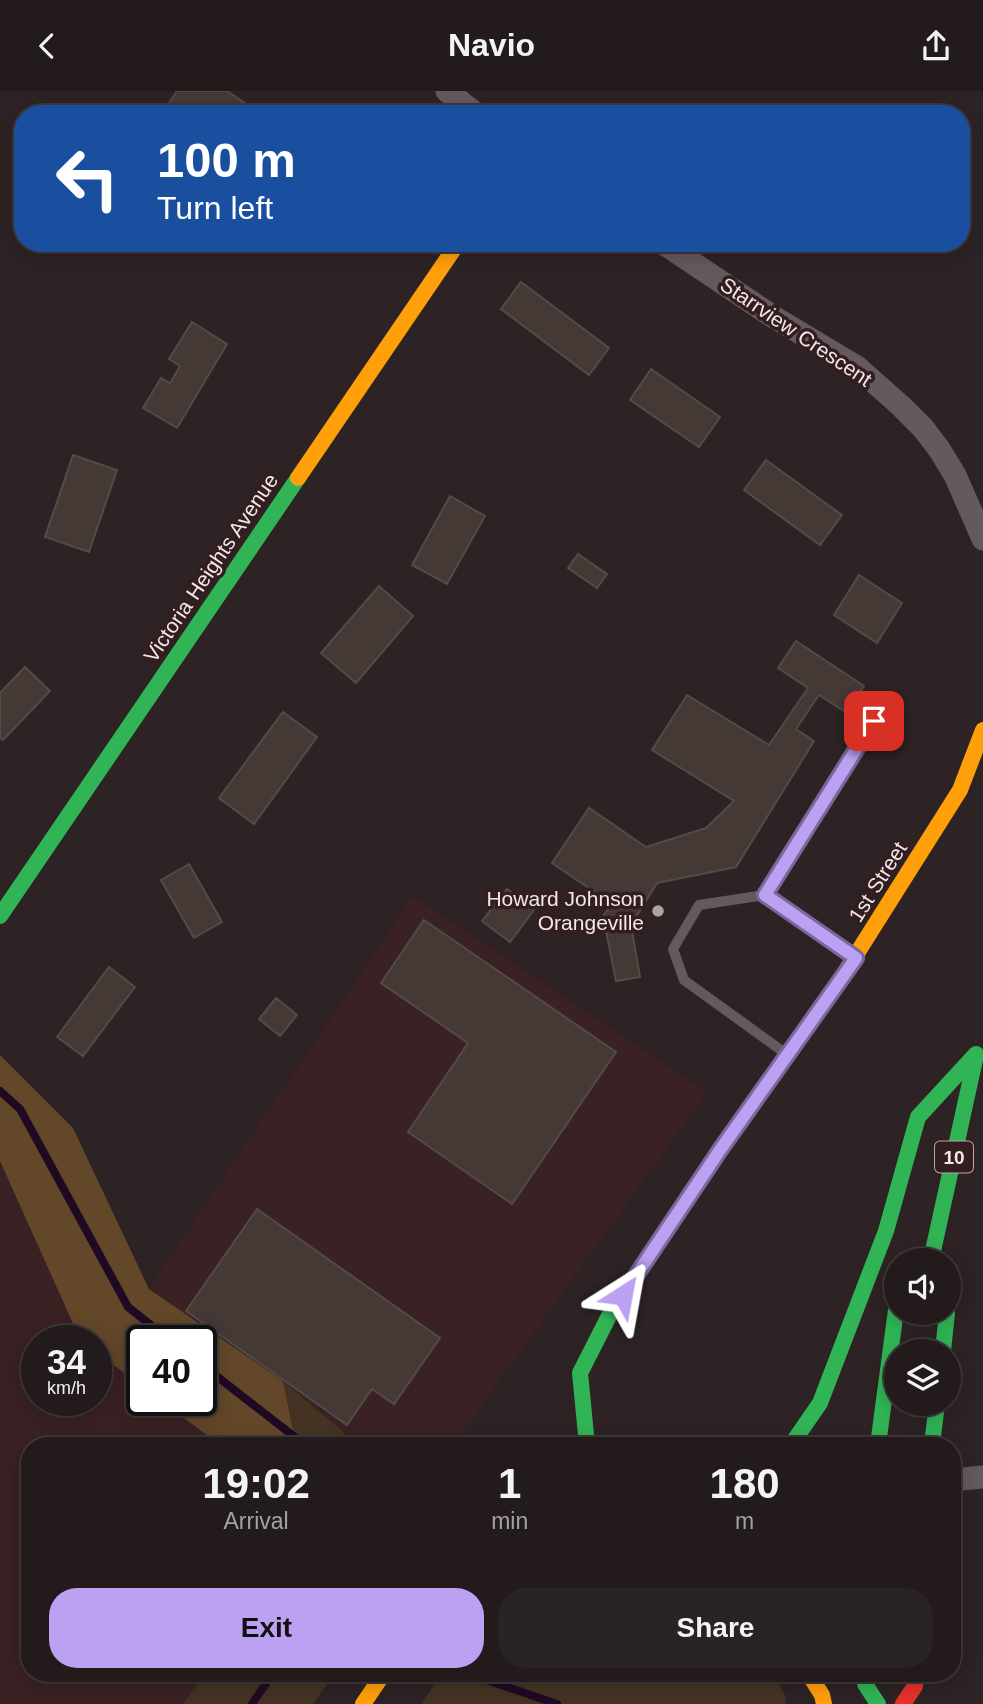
<!DOCTYPE html>
<style>
body{margin:0;font-family:Helvetica,sans-serif;background:#2a2324;color:#f1f3f6;height:100vh;display:flex;flex-direction:column;font-size:26px;white-space:nowrap}
*{box-sizing:border-box;margin:0}
p{font-size:23px;color:#a2a1a3}
.icon{flex:none;width:38px;height:38px;fill:none;stroke:currentColor;stroke-width:2;stroke-linecap:round;stroke-linejoin:round}
.map{position:relative;flex:1;overflow:hidden}
.panel{position:absolute;left:21px;top:1346px;width:940px;height:245px;display:flex;flex-direction:column;background:#221a1b;border-radius:28px;box-shadow:0 4px 18px #0003,0 0 0 2px #3f383a}
.panel>*{flex:none}
.top-card{position:absolute;left:14px;top:14px;width:956px;height:147px;border-radius:28px;box-shadow:0 4px 18px #0003,0 0 0 2px #3f383a;background:#1a4fa0;color:#fff;overflow:hidden}
.controls{position:absolute;left:884px;top:1157px;display:grid;gap:14px}
.controls a{display:grid;place-items:center;width:77px;height:77px;border-radius:50%;background:#221a1b;box-shadow:0 4px 18px #0003,0 0 0 2px #3f383a;font-size:35px}
.speed{position:absolute;left:21px;top:1234px;display:flex;gap:14px;font-size:35px;font-weight:700;text-align:center}
.speed>*{display:grid;place-content:center;width:91px;height:91px;border-radius:50%;background:#221a1b;box-shadow:0 4px 18px #0003,0 0 0 2px #3f383a;line-height:1}
.speed small{font-size:18px;font-weight:400}
.speed .limit{border:4px solid #111;border-radius:10px;background:#fff;color:#111}
.pin{position:absolute;display:grid;place-items:center;width:60px;height:60px;color:#fff;margin:-30px;border-radius:14px;box-shadow:0 4px 10px #0006}
.me{position:absolute;width:77px;margin:-38px;rotate:34deg;stroke-linejoin:round;filter:drop-shadow(0 0 5px #0008)}
.turn{display:flex;align-items:center;gap:24px;height:147px;padding:0 28px;font-size:32px}
.turn .icon{width:91px;height:91px;stroke-width:2.5}
.turn b{display:block;font-size:49px;line-height:60px}
.eta{display:flex;justify-content:space-evenly;align-items:center;height:119px;text-align:center}
.eta b{font-size:42px;font-weight:700;line-height:49px}
.primary-button{display:flex;gap:14px;margin-top:auto;padding:14px 28px}
.primary-button a{flex:1;height:80px;border-radius:28px;background:#bca0f2;color:#111;font-size:28px;font-weight:700;line-height:80px;text-align:center}
.primary-button a+a{background:#2a2324;color:#f1f3f6}
header{display:flex;justify-content:space-between;align-items:center;height:91px;padding:0 28px;background:#221a1b;font-size:32px;font-weight:700}
.map>svg:first-child{display:block}
.built{fill:#3a2123}
.green{fill:#432}
.forest{fill:#634729}
.lines{fill:none;stroke-linecap:round;stroke-linejoin:round}
.stream{stroke:#1f0923;stroke-width:8}
.building{fill:#453936;stroke:#534a49;stroke-width:2}
.lane{stroke:#64595e;stroke-width:10}
.street{stroke:#64595e;stroke-width:23}
.fast{stroke:#30b455;stroke-width:16}
.slow{stroke:#ff9f0a;stroke-width:16}
.jam{stroke:#e5322d;stroke-width:16}
.route-casing{stroke:#7a689d;stroke-width:18}
.route{stroke:#bca0f2;stroke-width:12}
.poi-dot{fill:#aea2a2;stroke:#321e20;stroke-width:2.5}
.labels{text-anchor:middle;stroke-width:7;stroke-linejoin:round;paint-order:stroke}
.shield{fill:#321e20;stroke:#baaaab;stroke-width:2}
.shield-label{font-size:19px;font-weight:bold;fill:#f4e6e6}
.street-label{font-size:21px;fill:#f4e6e6;stroke:#321e20}
.poi-label{font-size:21px;fill:#f4e6e6;stroke:#321e20;text-anchor:end}
</style>
<header><svg class="icon" aria-label="back" viewBox="0 0 24 24"><path d="M15 5l-7 7 7 7"/></svg>Navio<svg class="icon" aria-label="share" viewBox="0 0 24 24"><path d="M12 15V3M7 8l5-5 5 5M5 13v7h14v-7"/></svg></header>
<div class="map">
<svg width="983" height="1613" viewBox="0 0 983 1613">
<rect width="100%" height="100%" fill="#2d2324"/>
<path class="built" d="M413,805L707,1001L453,1354H353L341,1339L283,1290L149,1198Z
M0,1070L82,1249L37,1250V1309H96V1261L142,1295V1309H160L220,1354H30V1582H204L183,1613H0Z"/>
<path class="green" d="M283,1290L341,1339L353,1354H296Z
M204,1582H335L313,1613H183Z
M442,1582H772L785,1604L786,1613H421Z"/>
<path class="forest" d="M0,964L73,1037L149,1198L283,1290L296,1354H220L160,1309H201V1250H142V1295L96,1261V1250L80,1248L0,1070Z"/>
<g class="lines">
<path class="stream" d="M0,1000L20,1018L128,1216L171,1250
M201,1273L296,1347L300,1354
M466,1582L557,1613
M252,1613L273,1582"/>
</g>
<path class="building" d="M177,0H227L261,23H162Z
M836,152H855L850,161Z
M521,191L609,257L589,284L501,218Z
M192,231L227,253L177,337L143,317L161,287L170,292L180,275L169,268Z
M651,278L720,326L699,356L630,309Z
M73,364L117,379L89,461L45,446Z
M766,369L842,424L820,454L744,399Z
M450,405L485,425L447,493L412,474Z
M578,463L607,483L597,497L568,477Z
M859,484L902,512L877,552L834,524Z
M379,495L413,525L356,592L321,562Z
M796,550L864,595L847,622L819,604L796,638L814,650L736,776L657,792L631,834L640,886L616,890L603,825L612,813L552,772L589,717L646,756L706,737L734,710L652,659L687,604L769,654L808,597L778,577Z
M25,576L50,600L3,649L0,647V602Z
M283,621L317,646L254,733L219,707Z
M189,773L222,831L194,847L161,789Z
M507,798L534,819L510,851L482,830Z
M424,829L616,961L512,1113L408,1041L468,952L381,892Z
M109,876L135,896L83,965L57,946Z
M276,907L297,924L280,945L259,928Z
M257,1118L440,1247L394,1313L372,1298L347,1334L186,1220Z"/>
<g class="lines">
<path class="lane" d="M765,804L854,866
M785,962L684,889L673,858L699,814L765,804L874,630"/>
<path class="street" d="M447,0L476,23
M663,152L772,225L857,276L901,315L923,337L939,358L955,384L983,448
M952,1389L983,1386"/>
<path class="fast" d="M0,825L298,387
M931,1169L976,964
M943,1260L947,1222
M587,1354L580,1282L609,1225L720,1059L842,886
M791,1354L820,1312L886,1140L918,1026L976,963
M878,1354L896,1219
M932,1354L937,1312
M866,1582L865,1593L878,1613"/>
<path class="slow" d="M298,387L458,152
M842,886L960,699L983,639
M808,1582L822,1604L824,1613
M363,1613L384,1582"/>
<path class="jam" d="M903,1613L915,1595L916,1582"/>
</g>
<g class="lines">
<g class="route-casing">
<path id="route" d="M623,1204L720,1059L856,867L765,804L874,630"/>
</g>
<use href="#route" class="route"/>
</g>
<circle class="poi-dot" cx="658" cy="820" r="7"/>
<g class="labels">
<rect class="shield" x="935" y="1050.5" width="38" height="31" rx="5"/>
<g class="shield-label">
<text x="954" y="1073">10</text>
</g>
<g class="street-label">
<text transform="translate(796 241) rotate(34)" y="7">Starrview Crescent</text>
<text transform="translate(211 477) rotate(-56)" y="7">Victoria Heights Avenue</text>
<text transform="translate(878 791) rotate(-58)" y="7">1st Street</text>
</g>
<g class="poi-label">
<text x="644" y="815">Howard Johnson<tspan x="644" dy="24">Orangeville</tspan></text>
</g>
</g>
</svg>
<div class="controls">
<a><svg class="icon" aria-label="sound" viewBox="0 0 24 24"><path d="M4 9h4l5-4v14l-5-4H4zM17 9q2 3 0 6"/></svg></a>
<a><svg class="icon" aria-label="layers" viewBox="0 0 24 24"><path d="M12 4l9 5-9 5-9-5zM3 14l9 5 9-5"/></svg></a>
</div>
<div class="speed"><div>34<small>km/h</small></div><div class="limit">40</div></div>
<div class="pin" style="left:874px;top:630px;background:#d93025"><svg class="icon" aria-label="arrive" viewBox="0 0 24 24"><path d="M6 21V4h12l-3 4 3 4H6"/></svg></div>
<svg class="me" style="left:623px;top:1204px" viewBox="-20 -20 40 40"><path d="M0-17L14 15 0 8-14 15z" fill="#bca0f2" stroke="#fff" stroke-width="4"/></svg>
<div class="top-card">
<div class="turn"><svg class="icon" aria-label="left" viewBox="0 0 24 24"><path d="M17 20v-9H6M10 6l-5 5 5 5"/></svg><div><b>100 m</b>Turn left</div></div>
</div>
<section class="panel">
<div class="eta">
<div><b>19:02</b><p>Arrival</p></div>
<div><b>1</b><p>min</p></div>
<div><b>180</b><p>m</p></div>
</div>
<div class="primary-button"><a>Exit</a><a>Share</a></div>
</section>
</div>
